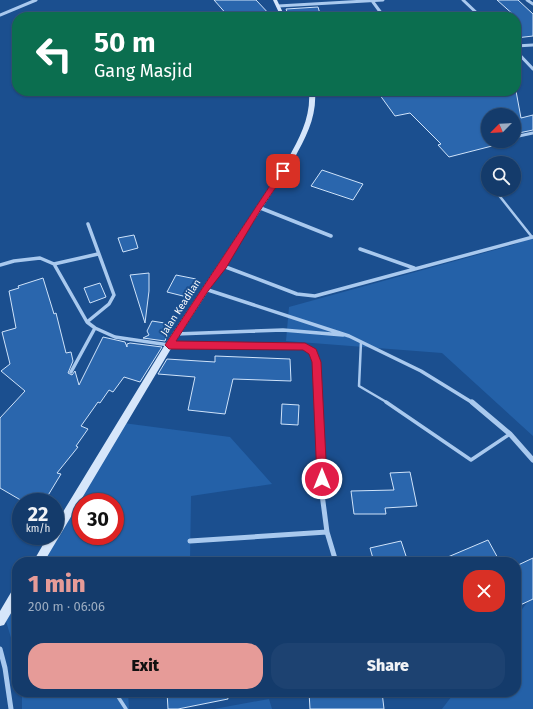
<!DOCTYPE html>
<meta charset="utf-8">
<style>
body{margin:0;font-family:"Fira Sans",sans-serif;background:#1d4271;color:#f1f3f6;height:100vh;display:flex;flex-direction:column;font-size:15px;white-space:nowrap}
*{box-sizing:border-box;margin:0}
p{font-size:13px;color:#9dadc1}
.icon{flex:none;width:22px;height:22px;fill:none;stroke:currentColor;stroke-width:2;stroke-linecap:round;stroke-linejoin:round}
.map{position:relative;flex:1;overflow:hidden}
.panel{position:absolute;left:12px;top:557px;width:509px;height:140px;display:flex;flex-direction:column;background:#143b6b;border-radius:16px;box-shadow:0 1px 3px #0004,0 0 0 1px #33557e}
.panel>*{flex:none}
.guide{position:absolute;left:12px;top:12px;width:509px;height:84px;border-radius:16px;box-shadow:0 1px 3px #0004,0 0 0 1px #33557e;background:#0b6e4f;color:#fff;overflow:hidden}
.needle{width:26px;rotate:246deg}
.fabs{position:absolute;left:481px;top:108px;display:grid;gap:8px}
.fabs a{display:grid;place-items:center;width:40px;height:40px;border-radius:50%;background:#143b6b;box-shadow:0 1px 3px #0004,0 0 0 1px #33557e;font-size:20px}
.speed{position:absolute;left:12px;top:493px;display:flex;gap:8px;font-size:20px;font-weight:700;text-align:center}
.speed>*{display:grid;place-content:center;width:52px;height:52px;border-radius:50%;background:#143b6b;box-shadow:0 1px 3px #0004,0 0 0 1px #33557e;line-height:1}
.speed small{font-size:10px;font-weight:400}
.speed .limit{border:6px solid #d22;background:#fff;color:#111}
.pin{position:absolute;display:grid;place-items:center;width:34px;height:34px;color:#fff;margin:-17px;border-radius:8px;box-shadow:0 2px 6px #0006}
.me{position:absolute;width:44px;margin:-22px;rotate:0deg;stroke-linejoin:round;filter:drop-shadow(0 0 3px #0008)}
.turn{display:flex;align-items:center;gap:14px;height:84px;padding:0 16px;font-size:18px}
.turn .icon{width:52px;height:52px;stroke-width:2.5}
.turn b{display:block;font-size:28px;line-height:34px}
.round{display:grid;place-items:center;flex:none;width:42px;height:42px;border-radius:16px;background:#1d4271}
.headline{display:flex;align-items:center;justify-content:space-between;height:68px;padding:0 16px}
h1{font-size:24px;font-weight:800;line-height:30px;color:#e69b98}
.action{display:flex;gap:8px;margin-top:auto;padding:8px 16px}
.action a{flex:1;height:46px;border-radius:16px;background:#e69b98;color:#111;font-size:16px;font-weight:800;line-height:46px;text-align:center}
.action a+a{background:#1d4271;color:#f1f3f6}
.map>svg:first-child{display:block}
.green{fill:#2461a8;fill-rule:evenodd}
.building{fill:#2a66ad;stroke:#cfe3fa}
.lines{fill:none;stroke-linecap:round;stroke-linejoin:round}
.service-far1{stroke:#a9c9ee;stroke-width:2.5}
.service{stroke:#a9c9ee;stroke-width:3.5}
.minor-far2{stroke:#a9c9ee;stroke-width:3}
.minor-far1{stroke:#a9c9ee;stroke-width:3.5}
.minor{stroke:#a9c9ee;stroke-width:5}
.secondary{fill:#d6e6fa;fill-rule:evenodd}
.route{fill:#e11d48;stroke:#92132f}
.labels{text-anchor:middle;stroke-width:4;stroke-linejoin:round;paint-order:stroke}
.street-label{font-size:10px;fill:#fff;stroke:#1b4f8f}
</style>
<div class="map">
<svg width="533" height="709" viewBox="0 0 533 709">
<rect width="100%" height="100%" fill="#1b4f8f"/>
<path class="green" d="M533,237V436L442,353L286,341L289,307L513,245Z
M123,423L230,437L272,484L191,496L190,562H34L55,536ZM81,502H115V536H81Z
M17,588V658L3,611Z
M533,595V709H442L455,692H516V617Z
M22,692H128L129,709H22Z
M269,699L272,709H214Z"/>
<path class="building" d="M214,0H256L272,17H229Z
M497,0H518L533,14V36L516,38V17Z
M318,7L321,17H289L286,9Z
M377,91H516L521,118L533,115V130L514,134V115H488V141H490L488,142L492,146L449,157L438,145L441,144L410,113L395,116Z
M322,170L363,184L353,200L311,186Z
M134,235L138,248L123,252L118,238Z
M149,273V291L145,323L130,275Z
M176,275L196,279L187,297L167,292Z
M43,278L54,314L56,313L66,353L71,352L73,361L68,373L72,375L75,371L79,385L103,337L125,342L127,347V344L130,343L162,347L140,382L124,377L113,392L109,390L100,403L98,402L81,426L88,429L76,446L78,447L57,473L61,474L44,502H24L0,488V418L25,391L1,371L10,364L2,332L16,328L9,291L19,288L18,286Z
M100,283L106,297L90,303L84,288Z
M152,321L171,324L165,341L143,338L149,335L147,331Z
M215,356L290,359L291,381L233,379L225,414L188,410L195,377L158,374L167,359L215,362Z
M282,404L299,405L298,425L281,424Z
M410,472L417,506L385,508L386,514H354L351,491L394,490L390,473Z
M488,540L500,562H436Z
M401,541L408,562H374L370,548Z
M533,558V599L516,607V566Z
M167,692H227L228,699L178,709H168Z
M309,692H382L384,709H310Z"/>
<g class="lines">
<path class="service-far1" d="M494,189L532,237
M361,342L359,386L388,403"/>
<path class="service" d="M386,402L471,460L510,434
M115,692L126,709"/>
<path class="minor-far2" d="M463,0L481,17
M527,0L533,4
M373,2L384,17
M278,6L383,0
M0,15L36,0
M516,46L533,45
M516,51L533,69
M514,137L533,133"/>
<path class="minor-far1" d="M258,207L331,236
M360,249L414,268
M54,264L98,254
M0,265L14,261L40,258L54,264L87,322L95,328L115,337L169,345L305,347C322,359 318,384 319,403
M223,266L297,294L315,296L533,237
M205,289L349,336L421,371L473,403
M87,322L109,304L114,295L88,224
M176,334L283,330L343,335
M71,372L95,328"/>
<path class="minor" d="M319,402L322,494L327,532L336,562
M472,402L510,434L533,460
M190,541L327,532
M0,649L5,668L11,709"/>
<path class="secondary" d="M273,0H277L285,17H281Z
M309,91H315C317,117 306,137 294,159L172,347L44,562H33L48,536H55V525L166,343L288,159C300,137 311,117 309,91Z
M17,588V603L4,625L0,626V611L13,589Z"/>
</g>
<path class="route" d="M281,169H286L287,171L261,209L226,268L208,291L176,341L305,343L316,349L321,362L327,479L326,482L322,484L318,482L317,479L312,362L309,354L303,350L169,349L165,345Z"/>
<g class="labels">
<g class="street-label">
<text transform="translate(180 307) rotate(-57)" y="4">Jalan Keadilan</text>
</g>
</g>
</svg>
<div class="fabs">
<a><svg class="needle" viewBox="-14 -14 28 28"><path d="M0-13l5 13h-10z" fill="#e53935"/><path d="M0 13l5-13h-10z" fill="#9dadc1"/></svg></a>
<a><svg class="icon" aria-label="search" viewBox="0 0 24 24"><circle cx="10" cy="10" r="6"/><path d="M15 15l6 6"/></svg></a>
</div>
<div class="speed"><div>22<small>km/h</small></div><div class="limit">30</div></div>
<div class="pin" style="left:283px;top:171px;background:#d93025"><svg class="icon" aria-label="arrive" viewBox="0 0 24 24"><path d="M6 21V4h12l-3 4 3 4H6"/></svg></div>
<svg class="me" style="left:322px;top:479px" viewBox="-20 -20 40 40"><circle r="17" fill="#e11d48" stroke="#fff" stroke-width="3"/><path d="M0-11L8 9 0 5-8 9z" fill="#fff"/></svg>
<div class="guide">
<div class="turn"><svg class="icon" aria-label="left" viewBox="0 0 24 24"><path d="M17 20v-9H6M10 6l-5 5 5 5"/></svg><div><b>50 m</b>Gang Masjid</div></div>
</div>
<section class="panel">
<div class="headline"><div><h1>1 min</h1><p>200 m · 06:06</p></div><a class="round" style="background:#d93025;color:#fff"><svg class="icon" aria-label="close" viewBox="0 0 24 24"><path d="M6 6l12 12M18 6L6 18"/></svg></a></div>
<div class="action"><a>Exit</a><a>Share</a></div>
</section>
</div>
